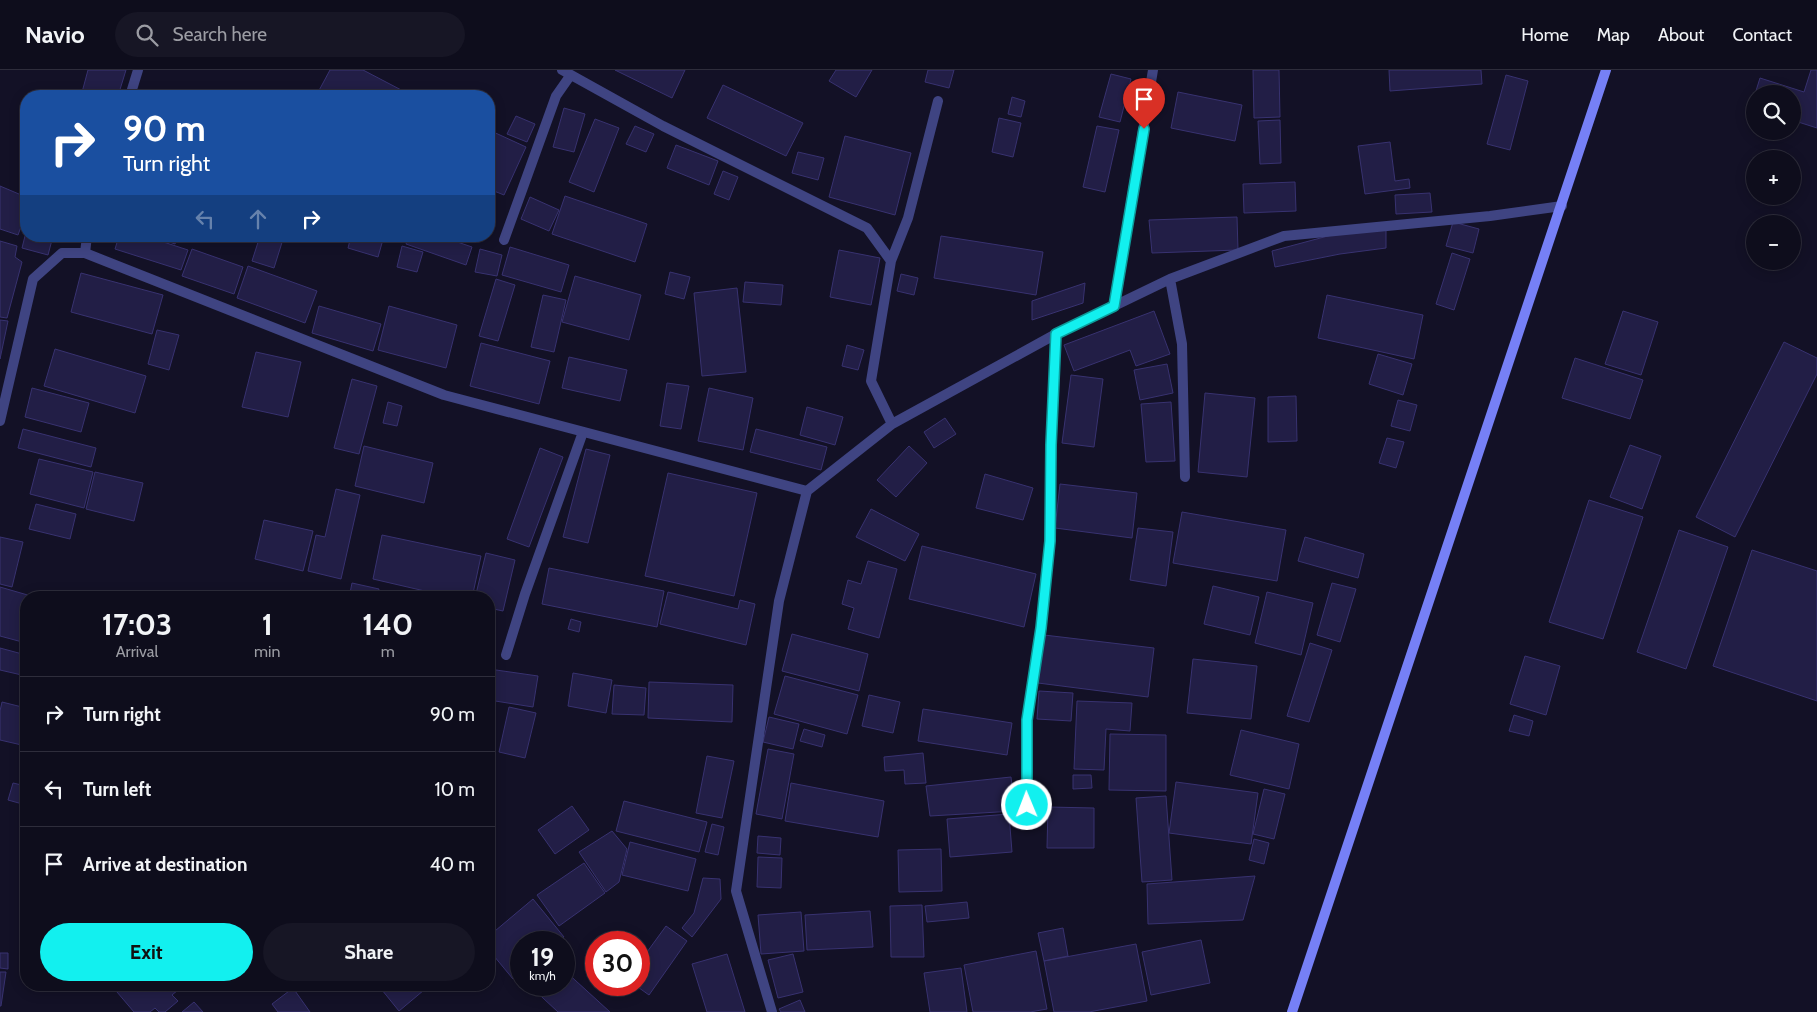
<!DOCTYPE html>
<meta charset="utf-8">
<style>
body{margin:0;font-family:Cabin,sans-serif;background:#171625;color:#f1f3f6;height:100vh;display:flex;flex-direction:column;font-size:19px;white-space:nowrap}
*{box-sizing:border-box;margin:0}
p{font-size:16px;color:#9b9ca3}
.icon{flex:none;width:28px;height:28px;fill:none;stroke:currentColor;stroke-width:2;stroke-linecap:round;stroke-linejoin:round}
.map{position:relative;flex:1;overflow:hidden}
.drawer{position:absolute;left:20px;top:521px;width:475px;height:400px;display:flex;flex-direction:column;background:#0e0d1c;border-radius:20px;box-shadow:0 2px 12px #0003,0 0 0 1px #2e2d3b}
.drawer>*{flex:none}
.top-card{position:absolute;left:20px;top:20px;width:475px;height:152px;border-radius:20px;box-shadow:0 2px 12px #0003,0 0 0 1px #2e2d3b;background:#1a4fa0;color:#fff;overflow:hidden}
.buttons{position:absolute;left:1746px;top:15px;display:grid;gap:10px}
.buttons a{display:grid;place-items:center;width:55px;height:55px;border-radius:50%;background:#0e0d1c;box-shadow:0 2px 12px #0003,0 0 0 1px #2e2d3b;font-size:25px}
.speed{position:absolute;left:510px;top:861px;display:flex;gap:10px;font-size:25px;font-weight:700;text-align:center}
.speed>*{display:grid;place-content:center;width:65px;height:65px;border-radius:50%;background:#0e0d1c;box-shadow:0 2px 12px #0003,0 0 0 1px #2e2d3b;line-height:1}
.speed small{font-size:12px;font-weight:400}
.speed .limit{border:8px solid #d22;background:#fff;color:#111}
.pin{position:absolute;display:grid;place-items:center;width:42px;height:42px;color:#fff;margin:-51px -21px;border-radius:50% 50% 50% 0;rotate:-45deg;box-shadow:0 0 5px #0007}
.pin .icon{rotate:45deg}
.me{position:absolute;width:55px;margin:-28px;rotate:359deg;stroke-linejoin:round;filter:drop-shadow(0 0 4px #0008)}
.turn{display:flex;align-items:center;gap:18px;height:105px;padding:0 20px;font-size:22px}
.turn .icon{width:65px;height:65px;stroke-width:2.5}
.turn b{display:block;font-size:35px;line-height:42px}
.lanes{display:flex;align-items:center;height:48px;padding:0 20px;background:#0003;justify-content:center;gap:25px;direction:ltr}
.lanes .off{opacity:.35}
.eta{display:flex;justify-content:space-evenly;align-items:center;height:85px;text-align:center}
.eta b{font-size:30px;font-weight:700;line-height:35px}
.action{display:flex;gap:10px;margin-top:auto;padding:10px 20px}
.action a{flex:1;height:58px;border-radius:30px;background:#12f0ef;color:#111;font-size:20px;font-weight:700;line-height:58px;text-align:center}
.action a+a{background:#171625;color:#f1f3f6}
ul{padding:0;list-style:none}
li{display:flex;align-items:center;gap:15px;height:75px;padding:0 20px;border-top:1px solid #2e2d3b}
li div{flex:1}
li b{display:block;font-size:19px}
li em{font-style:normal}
header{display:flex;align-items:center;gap:30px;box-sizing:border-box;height:70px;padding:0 25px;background:#0e0d1c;border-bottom:1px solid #2e2d3b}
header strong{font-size:24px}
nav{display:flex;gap:28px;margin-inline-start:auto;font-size:18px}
.search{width:350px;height:45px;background:#171625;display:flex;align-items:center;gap:12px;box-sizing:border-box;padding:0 18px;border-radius:28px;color:#9b9ca3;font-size:19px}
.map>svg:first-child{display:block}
.building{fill:#221e46;stroke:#383270}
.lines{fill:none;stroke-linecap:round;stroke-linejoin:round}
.street{stroke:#3f4482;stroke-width:10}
.secondary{stroke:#7680f6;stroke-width:10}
.route-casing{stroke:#0c9c9b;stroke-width:12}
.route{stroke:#12f0ef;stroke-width:9}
</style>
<header>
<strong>Navio</strong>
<div class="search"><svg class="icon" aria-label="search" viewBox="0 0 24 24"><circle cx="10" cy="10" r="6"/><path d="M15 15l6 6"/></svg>Search here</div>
<nav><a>Home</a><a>Map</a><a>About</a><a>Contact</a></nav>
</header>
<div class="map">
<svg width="1817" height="942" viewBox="0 0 1817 942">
<rect width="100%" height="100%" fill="#131126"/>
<path class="building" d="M88,0H126L118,26H81Z
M330,0H363L407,23L406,26H316Z
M615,0H685L672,28Z
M836,0H872L856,27L829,11Z
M928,0H954L949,18L925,12Z
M1253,0H1279L1280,47L1254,48Z
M1389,0H1481L1482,14L1390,21Z
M1811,0H1817V58L1792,50V24H1755L1760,8L1804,22Z
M1111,4L1131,9L1120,52L1099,47Z
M1506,5L1528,11L1510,80L1487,74Z
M723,15L803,53L786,86L707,48Z
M1178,22L1242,35L1235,71L1171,58Z
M1012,27L1025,31L1021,47L1008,44Z
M564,38L585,44L574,82L553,77Z
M516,46L535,54L527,72L507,64Z
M999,48L1021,53L1013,87L992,82Z
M595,49L619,58L594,122L569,112Z
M1280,50L1281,93L1260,94L1258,51Z
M635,56L654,64L646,82L626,74Z
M1097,56L1119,60L1105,122L1083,117Z
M489,60L526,77L504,125L489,119Z
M845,66L911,83L895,145L829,127Z
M1390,72L1395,111L1409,109L1410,118L1365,124L1358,76Z
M676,75L718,91L709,115L667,98Z
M798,82L824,88L818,110L792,103Z
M723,101L738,107L729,130L714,124Z
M1295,112L1296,141L1244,143L1243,114Z
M0,116L26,127V143L18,165L0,159Z
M1430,123L1432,142L1396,144L1395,125Z
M565,126L647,154L635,192L552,164Z
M530,127L559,140L549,161L521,149Z
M1237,147L1238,180L1152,183L1149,150Z
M1453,152L1479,159L1473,183L1446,176Z
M1386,158V178L1340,184L1275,197L1272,181L1339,163Z
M26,162V166H53L48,185L22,178Z
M119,166H145L188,180L181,200L115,179Z
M152,166H178L175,174Z
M260,166H284L274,198L252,191Z
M351,166H384L378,187L348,178Z
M409,166H440L472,177L466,195L406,174Z
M941,166L1043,182L1036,225L934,208Z
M0,171L17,176L15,187L22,192L7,248L0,247Z
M402,176L423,182L417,202L397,197Z
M510,177L569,195L561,222L502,205Z
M192,179L243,197L234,224L182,206Z
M480,179L502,185L497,206L475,202Z
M839,180L880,188L871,235L830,227Z
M1452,183L1470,189L1454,240L1436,234Z
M248,196L317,221L305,253L237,228Z
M670,202L690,207L684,229L665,224Z
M81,203L163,225L152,264L71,242Z
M901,204L918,208L914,225L897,221Z
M575,206L641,225L629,270L562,252Z
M496,209L515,215L498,271L479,266Z
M745,212L783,215L781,235L743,232Z
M1085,213L1083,233L1032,250V231Z
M737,218L746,302L702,306L694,223Z
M543,225L566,230L554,282L531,277Z
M1327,225L1423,245L1414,289L1318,268Z
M319,236L381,254L373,281L312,263Z
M389,236L457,255L446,298L378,280Z
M1154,241L1170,284L1136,296L1130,280L1074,301L1064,275Z
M1623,241L1658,252L1641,305L1605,294Z
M0,250L8,251L0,289Z
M157,260L179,265L169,300L148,294Z
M1784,272L1817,288V304L1735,467L1696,447Z
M481,273L550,291L539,334L470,316Z
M847,275L864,280L858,300L842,296Z
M55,279L146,306L135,343L44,316Z
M256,282L301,292L288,347L242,337Z
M1378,284L1412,294L1403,325L1369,314Z
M569,287L627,300L620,331L562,318Z
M1575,288L1643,310L1630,349L1562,328Z
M1167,294L1173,323L1140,330L1134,300Z
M1071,305L1103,309L1094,377L1062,373Z
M352,309L377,316L359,384L334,378Z
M667,313L689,316L681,359L660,356Z
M32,318L89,333L81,362L25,347Z
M709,318L753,328L743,380L698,371Z
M1205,323L1255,328L1247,407L1198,402Z
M1296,326L1297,371L1268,372V327Z
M1398,330L1417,335L1410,361L1391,356Z
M388,332L402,336L397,356L383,353Z
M1171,332L1175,391L1146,392L1141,334Z
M807,337L843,347L835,375L800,365Z
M945,348L956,364L934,378L924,362Z
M23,359L96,378L91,397L18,378Z
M756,359L827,377L821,400L750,382Z
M1387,368L1404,372L1396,398L1379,393Z
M1630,375L1661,386L1642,439L1610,427Z
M364,376L433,393L424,433L355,416Z
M909,376L927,393L896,427L877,410Z
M540,378L563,387L529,477L507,469Z
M586,379L610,385L588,473L563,467Z
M39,389L93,402L84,438L30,424Z
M95,402L143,413L134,451L86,439Z
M668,403L757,423L734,526L645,506Z
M985,404L1033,418L1023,450L976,438Z
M1060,414L1137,423L1132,468L1055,458Z
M336,419L360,425L341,509L308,501L316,465L325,467Z
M1589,430L1643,447L1603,569L1549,552Z
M36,434L76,444L70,469L29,459Z
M871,439L919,464L905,491L856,467Z
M1182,442L1286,460L1277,511L1173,493Z
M264,450L313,461L303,501L255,489Z
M1138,458L1173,462L1166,516L1130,510Z
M1679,460L1728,477L1686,599L1637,582Z
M382,465L481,486L472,528H455L373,509Z
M0,467L23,472L12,517L0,514Z
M1305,467L1364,484L1358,508L1298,491Z
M922,476L1036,504L1024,557L909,529Z
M1752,480L1817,501V631L1713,596Z
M486,483L515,490L503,541L489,538V528H475Z
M868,491L897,499L879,568L848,559L854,538L842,534L848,510L861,514Z
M549,498L664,521L657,557L542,534Z
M352,513L379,519L377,528H349Z
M1332,513L1356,519L1340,572L1317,565Z
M1213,516L1259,527L1250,565L1204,554Z
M0,517L38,528H26V573L0,566Z
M668,522L738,539L740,530L755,534L746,575L660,554Z
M1267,522L1313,533L1301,585L1255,573Z
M571,549L581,552L579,562L568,559Z
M792,564L868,584L859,621L782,601Z
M1044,565L1154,578L1148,627L1038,613Z
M1310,573L1332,580L1309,652L1287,646Z
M0,578L26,585V606L0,600Z
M1525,586L1560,596L1546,645L1510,634Z
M1193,589L1257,596L1251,649L1187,643Z
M489,599L538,606L533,637L489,630Z
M573,603L612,610L606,643L568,636Z
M785,606L858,625L847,664L774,644Z
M649,612L733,615L732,652L648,648Z
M614,615L646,618L644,645L612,644Z
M1039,621L1073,623L1071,651L1037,649Z
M869,625L900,632L893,663L862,656Z
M1077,631L1132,633L1130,661L1106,659L1104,700L1074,699Z
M2,632L26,638V676L0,670V641Z
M509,637L536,643L525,688L499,682Z
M923,639L1012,653L1007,685L918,671Z
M1514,645L1533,651L1529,666L1509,661Z
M769,647L799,654L793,679L763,672Z
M804,659L825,665L822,677L800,671Z
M1241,660L1299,674L1289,719L1230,705Z
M1110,664L1166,665V721L1109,720Z
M768,679L794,684L782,749L756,744Z
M923,683L926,713L905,714L904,700L885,701L884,687Z
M707,686L734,691L722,748L696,743Z
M1073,705H1091L1092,718L1073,719Z
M1011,707L1015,741L930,746L926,716Z
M1176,712L1258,723L1251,774L1169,763Z
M13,713L26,716V735L8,730Z
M791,713L884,731L878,767L785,751Z
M1264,719L1285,724L1274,769L1253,764Z
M1166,726L1172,810L1142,812L1136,728Z
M624,731L707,752L699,782L616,761Z
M572,736L589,760L555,784L538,760Z
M1048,737L1094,738V778H1047Z
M1009,744L1012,782L950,787L947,749Z
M712,754L724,757L718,785L705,782Z
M612,761L627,779L619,812L606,822L579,782Z
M758,766L781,768L780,785L757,783Z
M1254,769L1269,773L1264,794L1249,790Z
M630,772L696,789L688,821L622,805Z
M941,779L942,821L899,822L898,780Z
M758,787L782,788L781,818L757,817Z
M584,793L605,823L559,856L537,825Z
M1255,806L1243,850L1148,854L1147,814Z
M703,808L720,809L721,829L692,867L682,858L694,843Z
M533,829L564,867L557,872H521V903L513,909L489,880V866Z
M967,832L969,848L927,852L925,836Z
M922,835L924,887H891L890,836Z
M870,841L873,877L807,880L805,845Z
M801,842L804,881L761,884L758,845Z
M666,856L687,871L649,925L635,915H639V893Z
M1063,858L1068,886L1044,891L1038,863Z
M1201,870L1210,913L1151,925L1142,882Z
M1136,874L1147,931L1089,942H1054L1044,891Z
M1036,881L1047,939L1030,942H973L964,895Z
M0,883H8V899L0,898Z
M727,884L745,942H707L692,894Z
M793,884L803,922L778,928L768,890Z
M961,898L967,942H930L924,903Z
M564,900L610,942H558L529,915H564Z
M0,902H6L1,936H0Z
M111,915H184L172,925L178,931L165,942H159L155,938L150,942H134Z
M388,915H430L399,941L382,920Z
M293,918L310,942H278L272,934Z
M800,930L805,942H781L779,939Z
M194,932L203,942H182Z"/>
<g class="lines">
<path class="street" d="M562,0L663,56L867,158L891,191L871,311L892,354
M130,26L138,0
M504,170L556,26L570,6
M85,183L87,166
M891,191L908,148L938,31
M1170,209L1182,274L1185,407
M1114,236L1153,0
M0,351L33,209L62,183H85L444,325L807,421
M506,585L525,524L583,362
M1027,735V651L1041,558L1050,471L1051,375L1056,264
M772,942L736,821L779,531L807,421L892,354L1056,264L1170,209L1284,166L1490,146L1562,136"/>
<path class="secondary" d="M1292,942L1606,0"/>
</g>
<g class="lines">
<g class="route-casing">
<path id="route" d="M1027,735V650L1041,558L1050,471L1051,375L1056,264L1114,236L1144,59"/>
</g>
<use href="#route" class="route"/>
</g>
</svg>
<div class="buttons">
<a><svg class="icon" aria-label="search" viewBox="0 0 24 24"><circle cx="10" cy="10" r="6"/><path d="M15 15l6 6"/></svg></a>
<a>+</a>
<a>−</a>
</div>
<div class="speed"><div>19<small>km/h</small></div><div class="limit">30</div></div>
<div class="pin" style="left:1144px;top:59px;background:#d93025"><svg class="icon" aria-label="arrive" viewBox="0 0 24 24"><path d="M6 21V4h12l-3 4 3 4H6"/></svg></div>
<svg class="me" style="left:1027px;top:735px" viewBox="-20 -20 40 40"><circle r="17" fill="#12f0ef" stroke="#fff" stroke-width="3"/><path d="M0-11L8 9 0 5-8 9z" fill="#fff"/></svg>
<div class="top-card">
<div class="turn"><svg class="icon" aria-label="right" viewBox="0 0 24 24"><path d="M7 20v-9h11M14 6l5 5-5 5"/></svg><div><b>90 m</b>Turn right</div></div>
<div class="lanes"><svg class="icon off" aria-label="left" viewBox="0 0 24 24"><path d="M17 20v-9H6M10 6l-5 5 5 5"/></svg><svg class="icon off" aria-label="ahead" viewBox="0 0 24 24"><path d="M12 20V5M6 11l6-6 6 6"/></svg><svg class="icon" aria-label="right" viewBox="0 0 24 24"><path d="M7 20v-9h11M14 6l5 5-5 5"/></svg></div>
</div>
<section class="drawer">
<div class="eta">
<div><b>17:03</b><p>Arrival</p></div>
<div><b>1</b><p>min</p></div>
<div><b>140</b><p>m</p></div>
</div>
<ul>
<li><svg class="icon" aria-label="right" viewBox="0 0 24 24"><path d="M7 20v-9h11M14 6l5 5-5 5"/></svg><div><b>Turn right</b></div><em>90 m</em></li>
<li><svg class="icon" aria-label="left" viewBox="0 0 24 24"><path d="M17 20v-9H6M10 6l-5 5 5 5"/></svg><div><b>Turn left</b></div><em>10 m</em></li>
<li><svg class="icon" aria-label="arrive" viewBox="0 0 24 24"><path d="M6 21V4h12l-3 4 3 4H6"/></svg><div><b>Arrive at destination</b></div><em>40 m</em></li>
</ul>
<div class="action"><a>Exit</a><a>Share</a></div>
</section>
</div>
